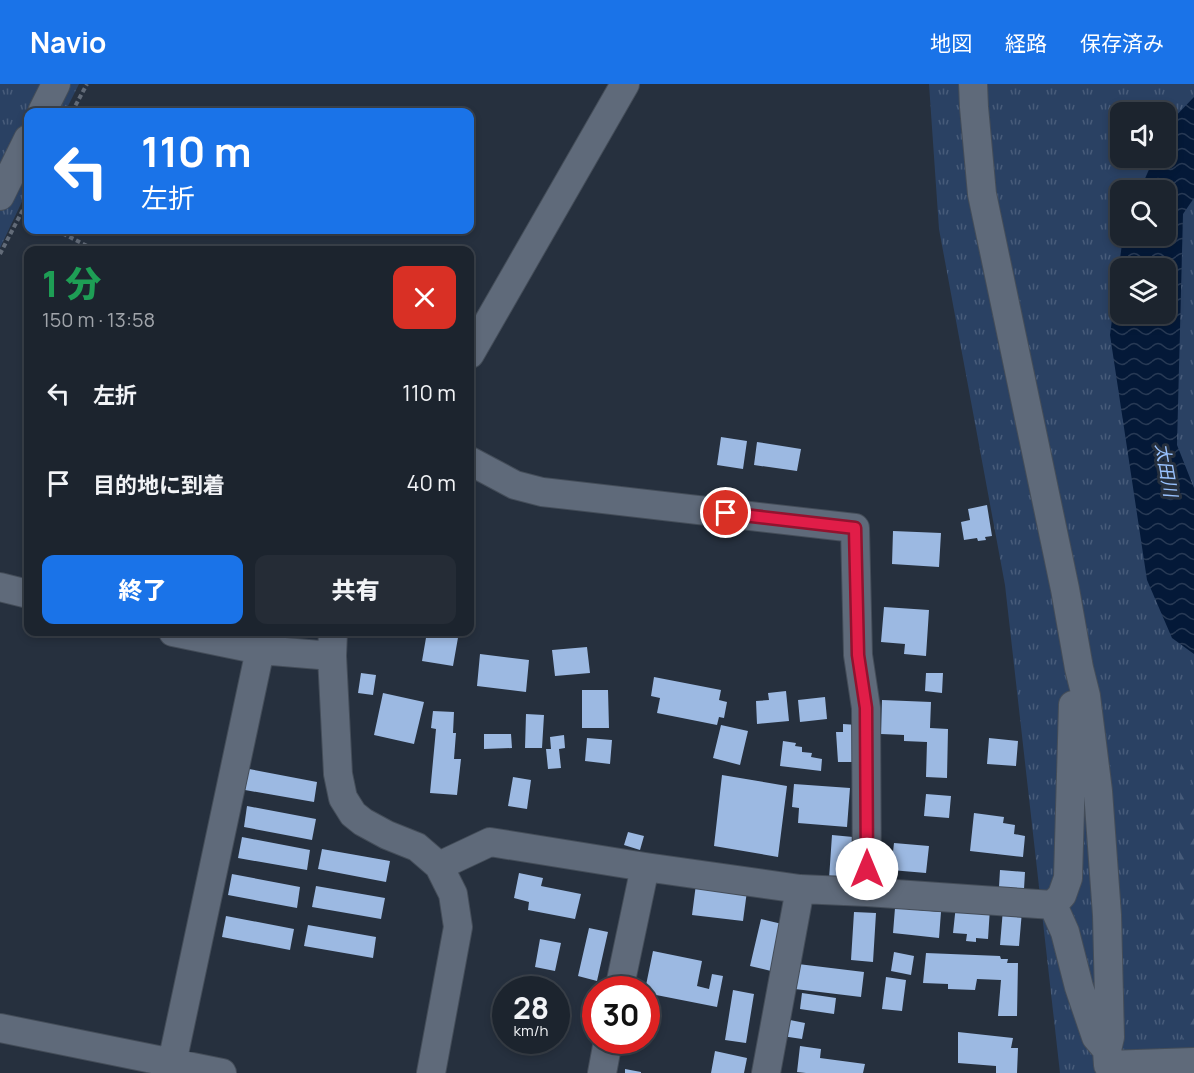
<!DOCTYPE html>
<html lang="ja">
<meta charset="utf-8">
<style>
body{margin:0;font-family:Manrope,"Noto Sans JP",sans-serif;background:#252c36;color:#f1f3f6;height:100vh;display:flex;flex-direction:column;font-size:22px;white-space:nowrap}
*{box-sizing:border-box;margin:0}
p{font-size:20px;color:#a0a4aa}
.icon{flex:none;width:33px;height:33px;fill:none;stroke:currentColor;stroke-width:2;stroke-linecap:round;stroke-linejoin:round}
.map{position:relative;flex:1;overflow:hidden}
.panel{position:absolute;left:24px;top:162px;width:450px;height:390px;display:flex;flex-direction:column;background:#1c242e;border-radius:12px;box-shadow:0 3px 9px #0003,0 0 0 2px #3a414a}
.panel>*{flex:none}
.top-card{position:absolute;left:24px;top:24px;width:450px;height:126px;border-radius:12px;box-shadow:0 3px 9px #0003,0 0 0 2px #3a414a;background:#1a73e8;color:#fff;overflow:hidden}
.tools{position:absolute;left:1110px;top:18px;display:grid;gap:12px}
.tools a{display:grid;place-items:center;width:66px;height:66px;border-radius:12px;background:#1c242e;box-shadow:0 3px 9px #0003,0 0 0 2px #3a414a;font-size:30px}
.speed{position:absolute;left:492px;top:892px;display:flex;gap:12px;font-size:30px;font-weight:700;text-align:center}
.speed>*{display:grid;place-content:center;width:78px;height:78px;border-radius:50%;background:#1c242e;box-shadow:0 3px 9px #0003,0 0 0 2px #3a414a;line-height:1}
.speed small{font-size:15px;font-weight:400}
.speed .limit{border:9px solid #d22;background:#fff;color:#111}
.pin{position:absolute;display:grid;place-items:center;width:51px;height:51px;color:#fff;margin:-26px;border:3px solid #fff;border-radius:50%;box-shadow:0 2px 6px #0007}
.me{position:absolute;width:66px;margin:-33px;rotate:0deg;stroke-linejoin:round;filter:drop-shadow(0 0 4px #0008)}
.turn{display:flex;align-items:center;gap:21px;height:126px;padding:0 18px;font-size:27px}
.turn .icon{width:78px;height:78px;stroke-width:2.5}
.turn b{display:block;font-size:42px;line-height:51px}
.round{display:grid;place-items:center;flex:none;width:63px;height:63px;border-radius:12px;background:#252c36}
.headline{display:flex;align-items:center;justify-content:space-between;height:102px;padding:0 18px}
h1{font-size:36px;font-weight:800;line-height:45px;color:#1e9e55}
.primary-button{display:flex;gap:12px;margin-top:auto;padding:12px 18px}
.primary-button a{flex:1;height:69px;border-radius:12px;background:#1a73e8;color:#fff;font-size:24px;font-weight:800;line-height:69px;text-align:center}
.primary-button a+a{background:#252c36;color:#f1f3f6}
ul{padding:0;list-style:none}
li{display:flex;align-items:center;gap:18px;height:90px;padding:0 18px}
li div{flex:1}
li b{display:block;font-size:22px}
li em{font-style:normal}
header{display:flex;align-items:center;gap:36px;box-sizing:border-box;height:84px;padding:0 30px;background:#1a73e8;color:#fff}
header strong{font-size:28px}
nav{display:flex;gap:33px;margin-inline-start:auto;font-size:21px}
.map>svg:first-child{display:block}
.grass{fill:url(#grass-tufts);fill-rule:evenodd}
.forest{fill:url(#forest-firs)}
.water{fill:url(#water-waves);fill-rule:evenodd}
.building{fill:#9cb9e2}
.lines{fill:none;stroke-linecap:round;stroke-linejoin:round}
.minor-casing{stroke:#444d59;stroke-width:30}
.path{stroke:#626b78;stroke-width:4;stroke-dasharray:4.5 3;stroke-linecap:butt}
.minor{stroke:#5f6a7a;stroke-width:28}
.route-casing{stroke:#92132f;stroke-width:15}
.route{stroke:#e11d48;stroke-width:10}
.labels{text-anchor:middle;stroke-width:6;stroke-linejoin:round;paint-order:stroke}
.water-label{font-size:18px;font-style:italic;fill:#98c1fd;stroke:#26303e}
</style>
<header>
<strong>Navio</strong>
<nav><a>地図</a><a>経路</a><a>保存済み</a></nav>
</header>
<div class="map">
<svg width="1194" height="989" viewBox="0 0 1194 989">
<defs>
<pattern id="grass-tufts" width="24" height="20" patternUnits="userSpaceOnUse" patternTransform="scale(1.5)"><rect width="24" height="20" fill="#2a4163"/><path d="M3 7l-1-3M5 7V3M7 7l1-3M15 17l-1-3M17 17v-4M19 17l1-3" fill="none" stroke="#485c7a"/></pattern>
<pattern id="forest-firs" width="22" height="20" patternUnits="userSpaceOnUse" patternTransform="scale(1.5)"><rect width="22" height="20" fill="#2a4163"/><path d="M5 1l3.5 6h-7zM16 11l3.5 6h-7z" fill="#485c7a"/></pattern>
<pattern id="water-waves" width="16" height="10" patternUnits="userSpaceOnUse" patternTransform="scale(1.5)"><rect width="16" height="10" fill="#041938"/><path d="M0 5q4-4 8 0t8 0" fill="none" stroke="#283a55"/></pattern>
</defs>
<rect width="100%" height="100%" fill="#26303e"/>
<path class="grass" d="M0,0H79L65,28H28V105L0,164Z
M929,0H1194V989H1060L1005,501L939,145ZM1120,28H1166V74H1120ZM1120,106H1166V152H1120ZM1120,184H1166V230H1120Z"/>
<path class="forest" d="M1181,676L1194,707V989H1183L1179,762Z"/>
<path class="water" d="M1194,13V114L1183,130L1177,361L1194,404V570L1172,554L1147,496L1110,251L1123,152H1166V106H1140L1154,74H1166V48L1170,38ZM1120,184H1166V230H1120Z"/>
<path class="building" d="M721,353L747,357L743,385L717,381Z
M757,358L801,365L797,387L754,381Z
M987,421L992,452L985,453L986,456L978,457L977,454L964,456L961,438L970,436L968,425Z
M893,447L941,449L939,483L892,480Z
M470,479L474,480L470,493Z
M884,523L929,526L926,572L904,570L905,560L881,558Z
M427,548H459L453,582L422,577Z
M587,563L590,589L555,592L552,566Z
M480,570L529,576L526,608L477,602Z
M361,589L376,591L373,611L358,609Z
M926,589H943L942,609L925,607Z
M654,593L721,606L719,616L727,618L724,634L719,633L717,641L657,629L660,614L651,612Z
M582,606H608L609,644H582Z
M786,607L789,637L757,640L756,617L769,616L768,609Z
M383,609L424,618L414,660L374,651Z
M825,613L827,635L800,638L798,616Z
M882,616L931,618L930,644L948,645L947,694L926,693L927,658L904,657V651L881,650Z
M433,627L454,628L453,649H456L454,675H461L457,711L430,709L436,645L431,644Z
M526,630L544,631L542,664H525Z
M843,640L857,641V678H838L836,648H843Z
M721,641L748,647L740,681L713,674Z
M484,650H511L512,664L484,665Z
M564,651L565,664L559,665L561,684L548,685L546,665H551L550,653Z
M587,654L612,656L610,680L585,677Z
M989,654L1018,657L1016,682L987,680Z
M783,657L796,659L795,662L802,663V668L812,669L811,673L822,675L821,687L780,682Z
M249,685L317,698L314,718L245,706Z
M722,691L787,702L778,773L714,762Z
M513,693L531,696L527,725L508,722Z
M794,700L850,704L847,743L798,739L799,724L792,723Z
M926,710L951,712L949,734L924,732Z
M247,722L316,735L312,756L244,743Z
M974,729L1004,733L1003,739L1015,741L1014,750L1025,752L1023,773L970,767Z
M628,748L644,752L640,766L624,761Z
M832,751L853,753L850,797L829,795Z
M242,753L310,766L307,786L238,774Z
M894,759L929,762L926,789L891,786Z
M322,765L390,777L386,798L318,785Z
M1000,786L1025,788L1024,805L999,803Z
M519,789L543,794L541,802L581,810L575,835L528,826L529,818L514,814Z
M232,790L300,803L297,824L228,811Z
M696,800L747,807L743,837L692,831Z
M316,802L385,814L381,835L312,823Z
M956,821L990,824L988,855L976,854V858L966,857L967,850L953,849Z
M895,824L941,828L939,854L893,849Z
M1003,825L1022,827L1019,862L1000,861Z
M854,828L876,829L873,878L851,876Z
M226,832L294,845L290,866L222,853Z
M761,835L782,840L771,887L750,882Z
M308,841L376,853L373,874L304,862Z
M589,844L608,848L597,897L578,892Z
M540,855L561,859L555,887L535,883Z
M653,867L702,877L697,902L709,905L712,890L723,892L717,923L646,909V906H645Z
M894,868L914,872L911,891L891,887Z
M926,869L1000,872L1001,875H1008L1007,879H1018L1017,932H998L1001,896L977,895L975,906L948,905V900L923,899Z
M798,880L864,888L861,913L795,905Z
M886,893L906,896L902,927L882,925Z
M733,906L754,910L746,959L725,956Z
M802,909L836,914L834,930L800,925Z
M785,935L805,939L802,955L782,952Z
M958,948L1013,954L1011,964H1018L1017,989H996V982L958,979Z
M800,962L821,965L820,974L865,980L863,989H806L797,988Z
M715,967L747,974L744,989H711Z
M625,985L641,988V989H625Z"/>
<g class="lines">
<g class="minor-casing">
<path id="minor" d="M973,0L974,23L982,110L1065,505L1079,584L1086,612L1098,707L1107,831L1110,953L1107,966
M42,28L56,0
M0,112L28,55
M470,270L625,0
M470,377L515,401L542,408L855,444L858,571L866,624L867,808
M0,503L28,510
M173,548L260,566L332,572
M333,548L332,572L338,690L343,714L353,730L363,738L387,751L417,763L439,782L453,810L458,843L431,989
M439,782L490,758L645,783L800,805L867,808L1053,821
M1053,821L1065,848L1079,903L1096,953L1107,966L1108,981L1194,978
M1053,821L1062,811L1068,794L1073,621
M619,906L645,783
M0,944L222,989
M172,979L260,566
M602,989L608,957
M766,989L800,805"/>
</g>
<path class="path" d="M72,28L87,0
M23,128L28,131
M56,146L95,166
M0,170L28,116"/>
<use href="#minor" class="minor"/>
</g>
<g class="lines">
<g class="route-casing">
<path id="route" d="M726,429L855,444L858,571L866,624L867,785"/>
</g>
<use href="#route" class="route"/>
</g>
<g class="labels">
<g class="water-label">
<text transform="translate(1166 386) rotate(80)" y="6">太田川</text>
</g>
</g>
</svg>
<div class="tools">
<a><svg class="icon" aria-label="sound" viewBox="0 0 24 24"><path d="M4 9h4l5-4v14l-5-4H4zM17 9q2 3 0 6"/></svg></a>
<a><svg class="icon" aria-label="search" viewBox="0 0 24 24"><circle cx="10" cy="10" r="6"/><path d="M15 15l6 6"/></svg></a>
<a><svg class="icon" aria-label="layers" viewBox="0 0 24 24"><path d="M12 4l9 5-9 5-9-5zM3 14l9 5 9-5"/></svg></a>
</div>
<div class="speed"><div>28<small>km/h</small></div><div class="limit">30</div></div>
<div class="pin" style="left:726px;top:429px;background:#d93025"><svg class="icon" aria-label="arrive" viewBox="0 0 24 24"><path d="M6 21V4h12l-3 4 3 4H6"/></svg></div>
<svg class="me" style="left:867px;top:785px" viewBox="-20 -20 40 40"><circle r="19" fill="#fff"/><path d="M0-13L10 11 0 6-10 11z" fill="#e11d48"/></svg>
<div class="top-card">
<div class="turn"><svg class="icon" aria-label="left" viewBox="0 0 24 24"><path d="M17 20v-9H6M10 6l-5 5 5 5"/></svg><div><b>110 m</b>左折</div></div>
</div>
<section class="panel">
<div class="headline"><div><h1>1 分</h1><p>150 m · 13:58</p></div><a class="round" style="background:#d93025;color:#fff"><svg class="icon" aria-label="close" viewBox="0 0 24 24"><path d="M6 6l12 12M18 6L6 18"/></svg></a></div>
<ul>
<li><svg class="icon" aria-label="left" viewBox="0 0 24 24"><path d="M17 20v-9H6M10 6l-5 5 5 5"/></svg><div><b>左折</b></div><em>110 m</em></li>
<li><svg class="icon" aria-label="arrive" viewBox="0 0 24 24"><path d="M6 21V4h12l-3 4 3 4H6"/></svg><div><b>目的地に到着</b></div><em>40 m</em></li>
</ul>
<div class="primary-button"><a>終了</a><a>共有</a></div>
</section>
</div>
